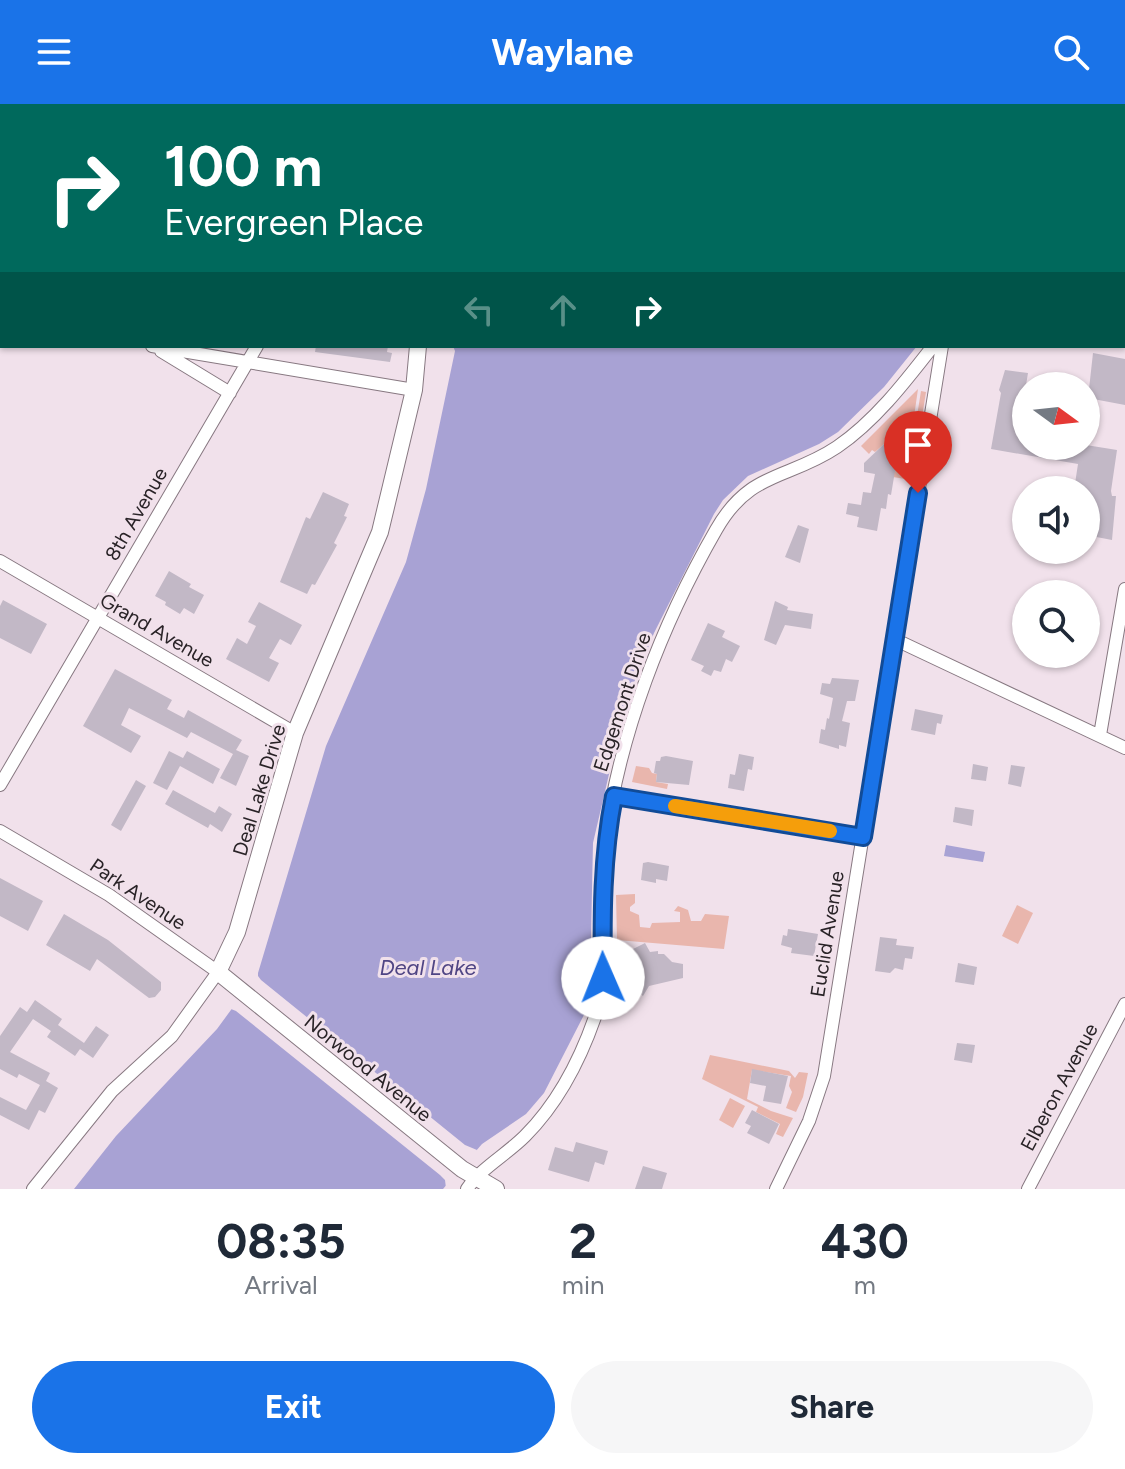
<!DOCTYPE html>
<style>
body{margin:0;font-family:Figtree,sans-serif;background:#f6f6f7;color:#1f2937;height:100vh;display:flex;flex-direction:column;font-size:30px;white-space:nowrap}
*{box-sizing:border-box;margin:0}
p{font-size:26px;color:#747a83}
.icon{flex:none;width:44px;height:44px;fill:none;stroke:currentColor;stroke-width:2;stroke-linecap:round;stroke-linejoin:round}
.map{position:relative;height:1085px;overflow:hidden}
.details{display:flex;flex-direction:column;background:#fff;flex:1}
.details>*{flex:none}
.hud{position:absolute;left:0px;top:0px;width:1126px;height:244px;box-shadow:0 2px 6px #0004;background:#00695c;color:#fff;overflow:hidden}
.needle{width:52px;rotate:105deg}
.tools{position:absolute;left:1012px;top:268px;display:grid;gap:16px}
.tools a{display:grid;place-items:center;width:88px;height:88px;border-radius:50%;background:#fff;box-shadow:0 2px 6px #0004;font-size:40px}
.pin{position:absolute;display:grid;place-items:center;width:68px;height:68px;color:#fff;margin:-82px -34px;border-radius:50% 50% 50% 0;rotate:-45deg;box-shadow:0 0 8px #0007}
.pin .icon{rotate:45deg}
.me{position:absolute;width:88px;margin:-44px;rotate:359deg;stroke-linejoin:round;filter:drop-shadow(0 0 6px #0008)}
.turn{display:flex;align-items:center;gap:28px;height:168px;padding:0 32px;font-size:36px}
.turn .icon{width:104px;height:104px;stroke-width:2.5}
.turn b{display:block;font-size:56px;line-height:68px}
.lanes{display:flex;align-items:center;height:76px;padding:0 32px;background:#0003;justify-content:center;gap:40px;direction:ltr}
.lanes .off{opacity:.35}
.eta{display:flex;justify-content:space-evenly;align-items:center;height:136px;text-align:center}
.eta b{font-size:48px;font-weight:700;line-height:56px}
.cta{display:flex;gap:16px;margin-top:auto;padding:16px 32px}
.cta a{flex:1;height:92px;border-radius:48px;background:#1a73e8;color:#fff;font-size:32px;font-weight:700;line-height:92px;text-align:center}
.cta a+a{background:#f6f6f7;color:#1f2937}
header{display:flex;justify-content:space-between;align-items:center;height:104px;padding:0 32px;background:#1a73e8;color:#fff;font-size:36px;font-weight:700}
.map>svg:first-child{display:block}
.green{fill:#e9b6ad}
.water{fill:#a8a2d4}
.pier{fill:#f1e1eb}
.building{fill:#c2b8c6}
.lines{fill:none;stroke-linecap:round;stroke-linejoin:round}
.minor-casing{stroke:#877881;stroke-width:14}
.major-casing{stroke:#877881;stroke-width:18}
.minor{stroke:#fff;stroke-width:12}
.major{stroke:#fff;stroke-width:16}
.rail{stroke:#847980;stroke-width:4;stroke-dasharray:16 8;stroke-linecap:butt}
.route-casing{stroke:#114b97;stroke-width:20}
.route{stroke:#1a73e8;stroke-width:14}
.slow{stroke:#f59e0b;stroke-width:14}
.labels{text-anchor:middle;stroke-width:6;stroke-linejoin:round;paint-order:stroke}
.street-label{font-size:20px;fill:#292327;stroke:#f1e1eb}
.water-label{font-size:22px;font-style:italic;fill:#504584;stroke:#f1e1eb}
</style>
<header><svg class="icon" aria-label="menu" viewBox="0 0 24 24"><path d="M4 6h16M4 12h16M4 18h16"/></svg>Waylane<svg class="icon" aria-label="search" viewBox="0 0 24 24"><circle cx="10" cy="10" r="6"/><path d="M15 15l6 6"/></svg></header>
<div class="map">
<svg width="1125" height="1085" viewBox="0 0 1125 1085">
<rect width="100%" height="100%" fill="#f1e1eb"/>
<path class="green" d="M918,285L905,375L893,373L898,343L884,340L875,348L872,346L869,350L861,342Z
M921,287L926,288L912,376L907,375Z
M636,662L649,664L652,669L657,670L656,678L668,680L667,685L632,678Z
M635,790V799L630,803V807L639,811L640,823L650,824L652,819L680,818V808L674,807L678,802L688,806L691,817H701L705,810L729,812L724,845L617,836L616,791Z
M1017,801L1033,809L1018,840L1002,832Z
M710,951L789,967L795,974L799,968L808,969L803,993L796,1008L786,1004L792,988L789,982L791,972L752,966L747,995L771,1007L793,1014L783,1033L776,1030L780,1020L756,1008L758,1003L702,975Z
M730,994L745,1002L733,1024L719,1016Z"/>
<path class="water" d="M379,0H661L660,2Z
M453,242H917L884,283L838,328L819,340L748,372L723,396L714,410L654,529L633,581L616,640L593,739L590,879L587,905L544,989L526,1010L482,1040L443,1085H74L116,1032L217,925L258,869L326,642L406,458L426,385L455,247Z
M946,741L985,748L983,758L944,752Z"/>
<path class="pier" d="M258,865V872L261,876L465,1041L477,1046L475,1052L451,1081L446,1084L445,1076L440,1071L236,907L231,905L225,908Z"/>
<path class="building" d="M316,242H388L387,248L392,249L390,258L315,248Z
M1093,249L1125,255V301L1088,294Z
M1005,266L1028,269L1019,324L1026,325V342L1086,341L1117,346L1111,387L1112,392H1116L1112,436L1086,431V386H1074L1078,360L991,345L1001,289L999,286Z
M884,340L899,343L891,391L888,390L886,405L881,404L877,427L857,423L859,413L846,410L848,399L861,401L863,388L871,389L875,370L864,368V359Z
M323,388L349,400L344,412L347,413L334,439L337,441L315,481L312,480L307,490L280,478L306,413L310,415Z
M798,421L809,425L800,459L785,453Z
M169,467L191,480L189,483L204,491L194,510L184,504L180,510L165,501L166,498L155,492Z
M3,496L47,520L31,550L0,534V502Z
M775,497L788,503L787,506L813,510L811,525L785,521L776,541L764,536Z
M259,498L302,521L291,541L280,535L269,554L279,559L269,578L226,555L237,534L247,540L256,522L248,518Z
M708,519L725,527L722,533L740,542L732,558L726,555L721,568L714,566L711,572L701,567L704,562L691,556Z
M115,565L172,596L167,605L184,614L188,606L242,636L236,646L249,652L236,682L220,674L233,650L191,628L187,634L129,604L121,621L141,632L131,649L83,622Z
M832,574L859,576L855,597H847L842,617L850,619L846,643L839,641V645L819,639L821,625L825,626L827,614L829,615L833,594L820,590L822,579L830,580Z
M915,605L943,611L941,620L937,619L935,631L911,626Z
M169,647L183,654L187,647L220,665L213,680L180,662L167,686L153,679Z
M739,650L754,653L752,666L748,665L744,687L728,684L730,670L735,671Z
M666,652L693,657L689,681L656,678L657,670L654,669L656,657H660L661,653Z
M973,660L988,663L986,677L971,675Z
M1011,661L1025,663L1021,683L1008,680Z
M136,676L146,682L121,727L111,721Z
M173,686L215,709L219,702L232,710L222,728L210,720L208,724L165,700Z
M955,703L974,706L972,722L953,718Z
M648,758L669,762L667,777L656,775V779L641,776L643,759Z
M0,774L43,797L28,827L0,812Z
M64,810L108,836L161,878V886L155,893L149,894L97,855L90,867L46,841Z
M788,825L818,830L814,852L791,849L792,844L781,841L783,831L787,832Z
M880,833L897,835L896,841L914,843L912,855L905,854L903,866L895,864L890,869L875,867Z
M645,839L650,848L658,847V850H664L672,858L683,860V874L649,882L643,892L633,883L639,861L633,845Z
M958,859L977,863L974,881L955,878Z
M35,896L62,915L58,921L84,939L96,922L109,931L93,954L80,945L75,952L47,933L51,927L33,915L10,948L50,969L46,977L58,984L45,1009L39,1006L29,1026L0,1011V993L26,1006L40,981L19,970L17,974L0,965V932L20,903L27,908Z
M957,939L975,941L972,959L954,956Z
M752,965L788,972L781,1000L763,997L766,982L750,979Z
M752,1006L779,1020L769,1040L747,1029L751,1022L745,1019Z
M576,1038L608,1047L604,1061L595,1058L589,1078L548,1066L555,1043L573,1048Z
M643,1062L667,1069L662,1085H635Z"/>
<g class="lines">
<g class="minor-casing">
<path id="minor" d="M710,0L713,2
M742,0H771
M836,0L838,2
M138,2L139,0
M784,2L786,0
M847,2L848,0
M0,154L2,156
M1124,224L1125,225
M0,235L2,232
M152,242L414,286
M161,247L230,289
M0,457L295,629
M894,535L1125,644
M1100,631L1125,485
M0,681L257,242
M614,692L863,733
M0,727L109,791L218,868L172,932L112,987L33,1085
M467,1085C481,1064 506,1051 525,1032C557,1000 580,956 595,913C612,866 599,792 605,739C619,630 662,520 716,426C750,366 788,376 837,343C875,317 905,278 933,242
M776,1085L809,1017L824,972L942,242
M1028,1085L1125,900"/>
</g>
<g class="major-casing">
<path id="major" d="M342,0V2
M418,242L414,286L380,428L295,629L237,828L218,868L462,1065L496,1085"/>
</g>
<use href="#minor" class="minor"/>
<use href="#major" class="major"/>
<path class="rail" d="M989,0L992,2
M1124,79L1125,80"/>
</g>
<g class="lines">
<g class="route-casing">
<path id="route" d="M603,874C602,812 602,753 614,692L863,733L918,389"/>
</g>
<use href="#route" class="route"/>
<path class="slow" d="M675,702L830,727"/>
</g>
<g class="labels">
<g class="street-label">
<text transform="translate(136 410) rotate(-60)" y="7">8th Avenue</text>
<text transform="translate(157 526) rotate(30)" y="7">Grand Avenue</text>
<text transform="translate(622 598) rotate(-72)" y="7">Edgemont Drive</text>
<text transform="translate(259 686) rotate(-73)" y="7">Deal Lake Drive</text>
<text transform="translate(138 790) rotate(34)" y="7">Park Avenue</text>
<text transform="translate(827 830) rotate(-81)" y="7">Euclid Avenue</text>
<text transform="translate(368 964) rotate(39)" y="7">Norwood Avenue</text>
<text transform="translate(1059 983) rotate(-62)" y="7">Elberon Avenue</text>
</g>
<g class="water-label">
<text x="428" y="871">Deal Lake</text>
</g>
</g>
</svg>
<div class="tools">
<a><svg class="needle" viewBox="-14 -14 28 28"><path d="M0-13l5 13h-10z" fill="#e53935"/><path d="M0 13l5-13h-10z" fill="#747a83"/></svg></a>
<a><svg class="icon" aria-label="sound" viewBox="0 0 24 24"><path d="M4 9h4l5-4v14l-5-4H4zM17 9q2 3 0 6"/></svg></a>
<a><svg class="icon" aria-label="search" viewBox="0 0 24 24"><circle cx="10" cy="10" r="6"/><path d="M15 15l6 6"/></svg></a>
</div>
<div class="pin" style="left:918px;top:389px;background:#d93025"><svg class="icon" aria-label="arrive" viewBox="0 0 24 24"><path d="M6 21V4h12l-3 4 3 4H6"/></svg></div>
<svg class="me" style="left:603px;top:874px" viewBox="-20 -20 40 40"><circle r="19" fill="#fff"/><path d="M0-13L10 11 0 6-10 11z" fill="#1a73e8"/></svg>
<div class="hud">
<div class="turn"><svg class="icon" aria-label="right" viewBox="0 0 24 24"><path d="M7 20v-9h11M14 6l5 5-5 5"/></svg><div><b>100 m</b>Evergreen Place</div></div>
<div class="lanes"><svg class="icon off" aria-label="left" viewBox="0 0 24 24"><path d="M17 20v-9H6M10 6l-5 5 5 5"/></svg><svg class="icon off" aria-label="ahead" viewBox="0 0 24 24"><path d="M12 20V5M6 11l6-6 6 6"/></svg><svg class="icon" aria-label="right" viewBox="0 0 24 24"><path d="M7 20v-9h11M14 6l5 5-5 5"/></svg></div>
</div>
</div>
<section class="details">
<div class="eta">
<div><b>08:35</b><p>Arrival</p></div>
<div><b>2</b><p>min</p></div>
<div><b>430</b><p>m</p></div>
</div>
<div class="cta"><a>Exit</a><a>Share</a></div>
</section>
